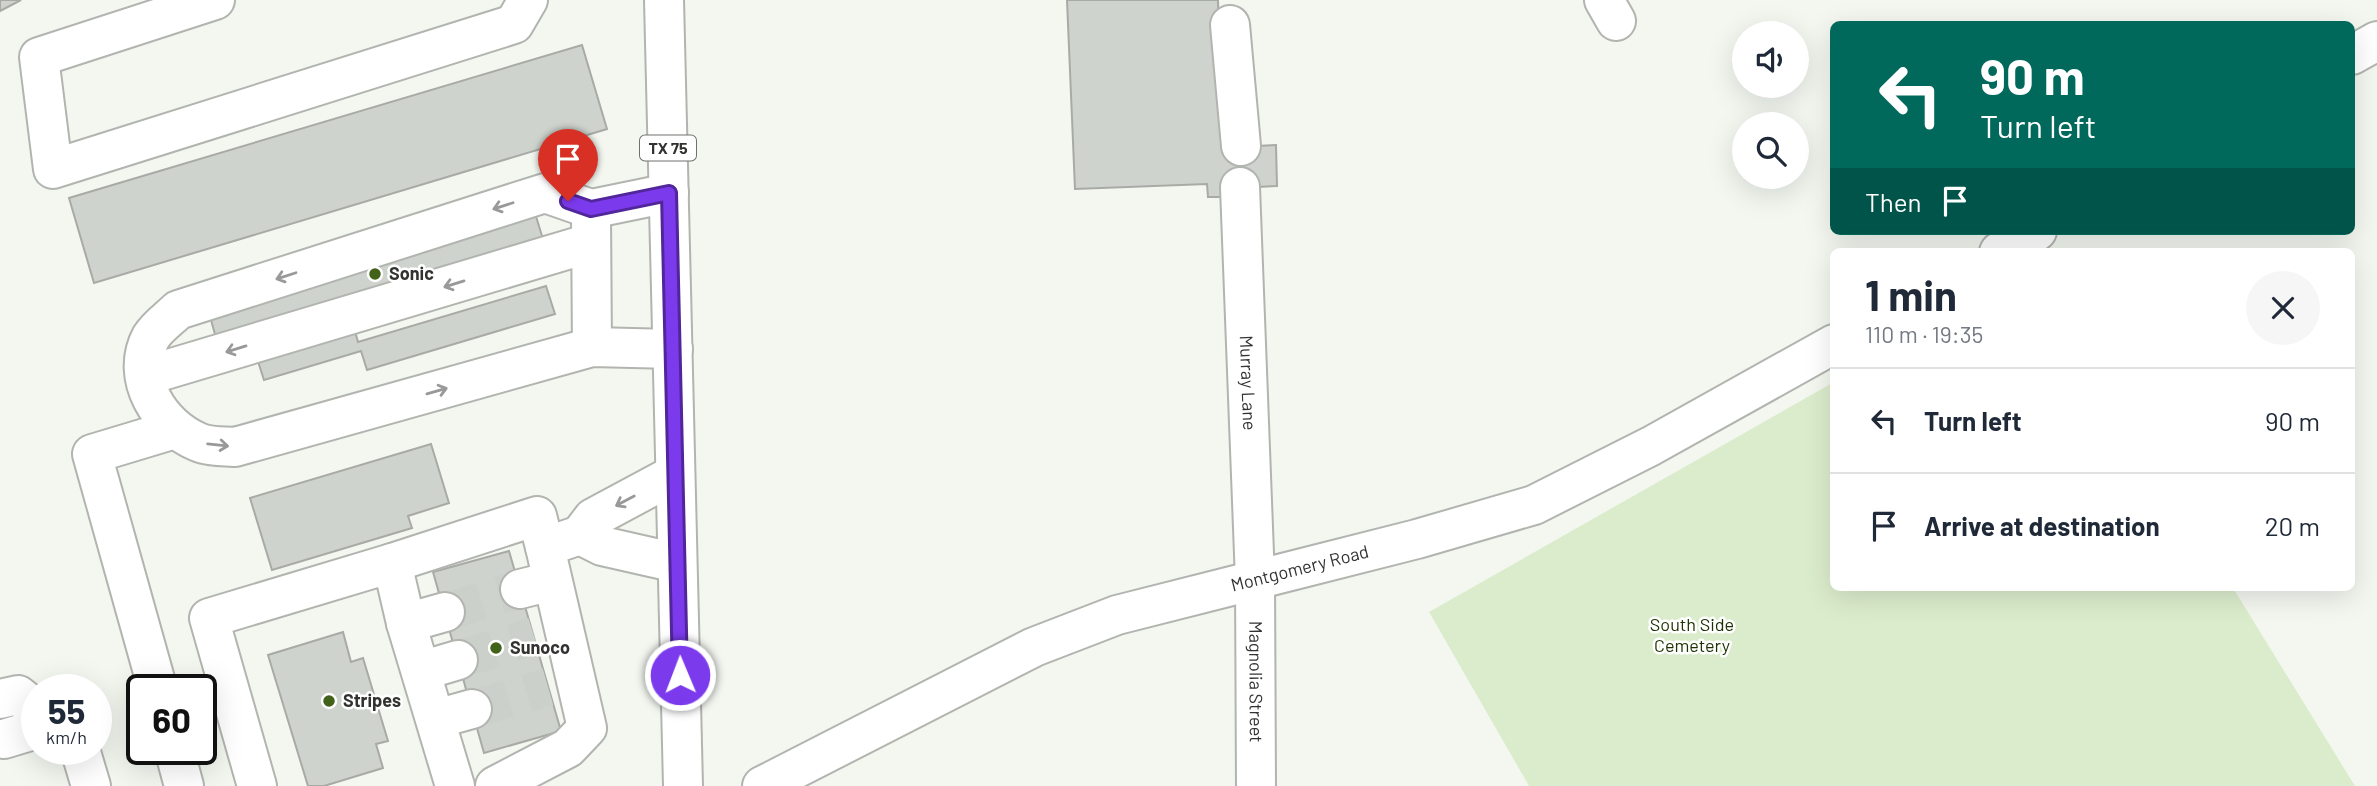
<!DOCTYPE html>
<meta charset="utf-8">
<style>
body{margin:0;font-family:Barlow,sans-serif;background:#f6f6f7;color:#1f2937;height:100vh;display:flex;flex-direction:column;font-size:26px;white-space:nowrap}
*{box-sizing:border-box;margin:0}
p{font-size:23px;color:#747a83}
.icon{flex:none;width:38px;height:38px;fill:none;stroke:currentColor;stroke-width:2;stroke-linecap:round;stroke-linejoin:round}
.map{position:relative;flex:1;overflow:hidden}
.panel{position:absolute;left:1830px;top:248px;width:525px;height:343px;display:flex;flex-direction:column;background:#fff;border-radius:10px;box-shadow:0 7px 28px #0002}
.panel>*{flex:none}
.top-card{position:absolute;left:1830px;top:21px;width:525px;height:214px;border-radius:10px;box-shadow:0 7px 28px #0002;background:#00695c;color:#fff;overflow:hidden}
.fabs{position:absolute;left:1732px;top:21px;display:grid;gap:14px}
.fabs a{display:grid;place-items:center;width:77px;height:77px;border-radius:50%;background:#fff;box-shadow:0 7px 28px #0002;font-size:35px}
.speed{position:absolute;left:21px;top:674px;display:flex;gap:14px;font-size:35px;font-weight:700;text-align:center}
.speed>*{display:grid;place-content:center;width:91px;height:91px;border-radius:50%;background:#fff;box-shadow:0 7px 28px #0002;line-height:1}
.speed small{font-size:18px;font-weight:400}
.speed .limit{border:4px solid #111;border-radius:10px;background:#fff;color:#111}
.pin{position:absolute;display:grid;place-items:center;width:60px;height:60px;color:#fff;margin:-72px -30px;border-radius:50% 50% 50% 0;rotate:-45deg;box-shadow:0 0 7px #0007}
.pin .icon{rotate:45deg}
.me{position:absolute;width:77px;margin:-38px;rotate:359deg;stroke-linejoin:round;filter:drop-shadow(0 0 5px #0008)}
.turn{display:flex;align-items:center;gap:24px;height:147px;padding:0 35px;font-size:32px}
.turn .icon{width:91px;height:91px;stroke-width:2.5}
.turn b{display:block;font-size:49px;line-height:60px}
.then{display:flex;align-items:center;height:66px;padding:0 35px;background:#0003;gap:14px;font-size:26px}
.round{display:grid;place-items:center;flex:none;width:74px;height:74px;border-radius:37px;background:#f6f6f7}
.head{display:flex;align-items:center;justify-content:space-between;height:119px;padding:0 35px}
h1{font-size:42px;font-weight:700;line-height:52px}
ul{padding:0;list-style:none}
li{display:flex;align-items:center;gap:21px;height:105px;padding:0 35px;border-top:2px solid #e0e1e3}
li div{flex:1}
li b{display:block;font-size:26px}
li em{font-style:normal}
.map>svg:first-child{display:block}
.green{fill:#dbeccc}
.building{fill:#cfd3cd;stroke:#a8aba5;stroke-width:2}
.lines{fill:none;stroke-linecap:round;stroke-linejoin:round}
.minor-tunnel{stroke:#ccd0ca;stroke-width:38;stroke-dasharray:38 19;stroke-linecap:butt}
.minor-casing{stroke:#b2b5af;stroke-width:42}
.major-casing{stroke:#b2b5af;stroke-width:42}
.minor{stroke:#fff;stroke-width:38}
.major{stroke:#fff;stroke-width:38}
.oneway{stroke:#989998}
.route-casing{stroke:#51269a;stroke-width:18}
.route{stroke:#7c3aed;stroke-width:12}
.poi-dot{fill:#416218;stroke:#fff;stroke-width:2.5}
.labels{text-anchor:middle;stroke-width:5;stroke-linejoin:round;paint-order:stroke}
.shield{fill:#fff;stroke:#70706f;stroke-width:2}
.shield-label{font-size:16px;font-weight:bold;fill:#323331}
.poi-label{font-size:18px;font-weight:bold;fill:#323331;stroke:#fff;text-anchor:start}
.street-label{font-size:18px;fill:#323331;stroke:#fff}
.park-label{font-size:18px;fill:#1b3100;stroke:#fff}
</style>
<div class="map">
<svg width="2377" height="786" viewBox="0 0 2377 786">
<rect width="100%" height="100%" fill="#f3f7f0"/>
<path class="green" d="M1834,382V588H2233L2355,786H1529L1429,612Z"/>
<path class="building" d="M0,0H21L0,11Z
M1067,0H1218L1222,152H1234V147L1276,145L1277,186L1236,188L1223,197H1208L1207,184L1075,189Z
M582,45L607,129L94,283L69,198Z
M534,210L543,239L216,338L208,309Z
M546,286L555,314L367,370L361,351L264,380L253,346L351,317L358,342Z
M431,444L449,503L408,516L412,528L272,570L250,498Z
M509,551L561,731L484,753L433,572Z
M343,632L351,662L363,658L388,741L376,744L383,768L324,786H308L268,655Z"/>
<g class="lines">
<path class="minor-tunnel" d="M445,612L520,589
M458,660L534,636
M472,709L548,687"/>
<g class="minor-casing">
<g id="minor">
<path d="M215,0L39,57L53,169L514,24L528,0"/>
<path d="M1604,0L1616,21"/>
<path d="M1230,25L1241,146"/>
<path d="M2352,55L2377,41"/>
<path id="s1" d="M1240,187L1255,580L1256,786"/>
<path d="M669,193L591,209L545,193L178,310C170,318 157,327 151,337C129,378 160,426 198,442C209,447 224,446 235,447L592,347L673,349"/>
<path d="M591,218L592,347"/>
<path d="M1999,252L2037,231"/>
<path d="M145,376L590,243"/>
<path d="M580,535L602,546L677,563"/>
<path d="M520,589L552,581"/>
<path d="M406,623L445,612"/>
<path d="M421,671L458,660"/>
<path d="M158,690L92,454L175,429"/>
<path d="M0,699L18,695L37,710"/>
<path d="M436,719L472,709"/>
<path d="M4,739L37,729"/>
<path d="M80,749L91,786"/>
<path d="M174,749L184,786"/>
<path d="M257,786L209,618L392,563"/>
<path d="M455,786L406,623L392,563L537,516L545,547"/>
<path d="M495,786L568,748L587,728L545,547L580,535L593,518L675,474"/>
<path id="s2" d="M762,786L1034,647L1117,615L1417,539L1534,505L1651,446L1834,344"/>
</g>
</g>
<g class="major-casing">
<path id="major" d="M664,0L683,786"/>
</g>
<use href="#minor" class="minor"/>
<use href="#major" class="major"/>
</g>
<defs><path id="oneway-shaft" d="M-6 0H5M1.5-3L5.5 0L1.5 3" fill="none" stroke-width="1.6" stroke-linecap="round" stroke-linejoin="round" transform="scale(1.75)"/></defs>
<g class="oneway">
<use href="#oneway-shaft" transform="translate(503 206) rotate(162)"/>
<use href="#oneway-shaft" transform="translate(286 276) rotate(162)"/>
<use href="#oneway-shaft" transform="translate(454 284) rotate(163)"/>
<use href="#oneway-shaft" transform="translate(236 349) rotate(163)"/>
<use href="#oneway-shaft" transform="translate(437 391) rotate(-16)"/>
<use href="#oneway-shaft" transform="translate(218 445) rotate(6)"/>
<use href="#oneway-shaft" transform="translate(625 501) rotate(152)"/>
</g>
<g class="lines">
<g class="route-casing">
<path id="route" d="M568,201L591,209L669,193L680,675"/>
</g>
<use href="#route" class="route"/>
</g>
<g class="poi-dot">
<circle cx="375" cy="274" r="7"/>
<circle cx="496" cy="648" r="7"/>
<circle cx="329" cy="701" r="7"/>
</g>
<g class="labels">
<rect class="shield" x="640" y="135.5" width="56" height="25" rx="5"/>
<g class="shield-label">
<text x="668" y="154">TX 75</text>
</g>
<g class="poi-label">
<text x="389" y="280">Sonic</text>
<text x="510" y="654">Sunoco</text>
<text x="343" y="707">Stripes</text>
</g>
<g class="street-label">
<text dy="6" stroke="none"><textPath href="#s1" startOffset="196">Murray Lane</textPath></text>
<text dy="6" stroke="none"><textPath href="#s2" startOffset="583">Montgomery Road</textPath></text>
<text dy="6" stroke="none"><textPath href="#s1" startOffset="495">Magnolia Street</textPath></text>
</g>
<g class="park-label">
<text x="1692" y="631">South Side<tspan x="1692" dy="21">Cemetery</tspan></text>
</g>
</g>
</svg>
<div class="fabs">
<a><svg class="icon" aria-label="sound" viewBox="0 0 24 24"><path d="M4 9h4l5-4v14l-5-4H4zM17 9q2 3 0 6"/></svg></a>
<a><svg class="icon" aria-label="search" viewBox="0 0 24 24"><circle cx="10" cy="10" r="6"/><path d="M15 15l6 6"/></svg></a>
</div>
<div class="speed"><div>55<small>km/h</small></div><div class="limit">60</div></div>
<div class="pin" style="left:568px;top:201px;background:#d93025"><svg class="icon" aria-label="arrive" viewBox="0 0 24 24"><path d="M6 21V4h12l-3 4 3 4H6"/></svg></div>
<svg class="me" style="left:680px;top:675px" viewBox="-20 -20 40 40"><circle r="17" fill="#7c3aed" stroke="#fff" stroke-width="3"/><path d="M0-11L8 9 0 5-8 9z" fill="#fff"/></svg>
<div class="top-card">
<div class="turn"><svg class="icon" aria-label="left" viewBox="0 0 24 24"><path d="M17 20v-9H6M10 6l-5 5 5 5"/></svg><div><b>90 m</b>Turn left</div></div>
<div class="then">Then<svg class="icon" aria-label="arrive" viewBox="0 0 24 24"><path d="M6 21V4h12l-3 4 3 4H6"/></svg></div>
</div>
<section class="panel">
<div class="head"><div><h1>1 min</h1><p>110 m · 19:35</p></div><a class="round"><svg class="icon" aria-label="close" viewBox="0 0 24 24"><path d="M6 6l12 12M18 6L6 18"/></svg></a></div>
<ul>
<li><svg class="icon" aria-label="left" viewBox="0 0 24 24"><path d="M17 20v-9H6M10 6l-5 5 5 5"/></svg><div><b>Turn left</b></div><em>90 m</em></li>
<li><svg class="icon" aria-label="arrive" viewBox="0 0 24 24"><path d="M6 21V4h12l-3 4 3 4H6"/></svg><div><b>Arrive at destination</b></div><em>20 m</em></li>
</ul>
</section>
</div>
